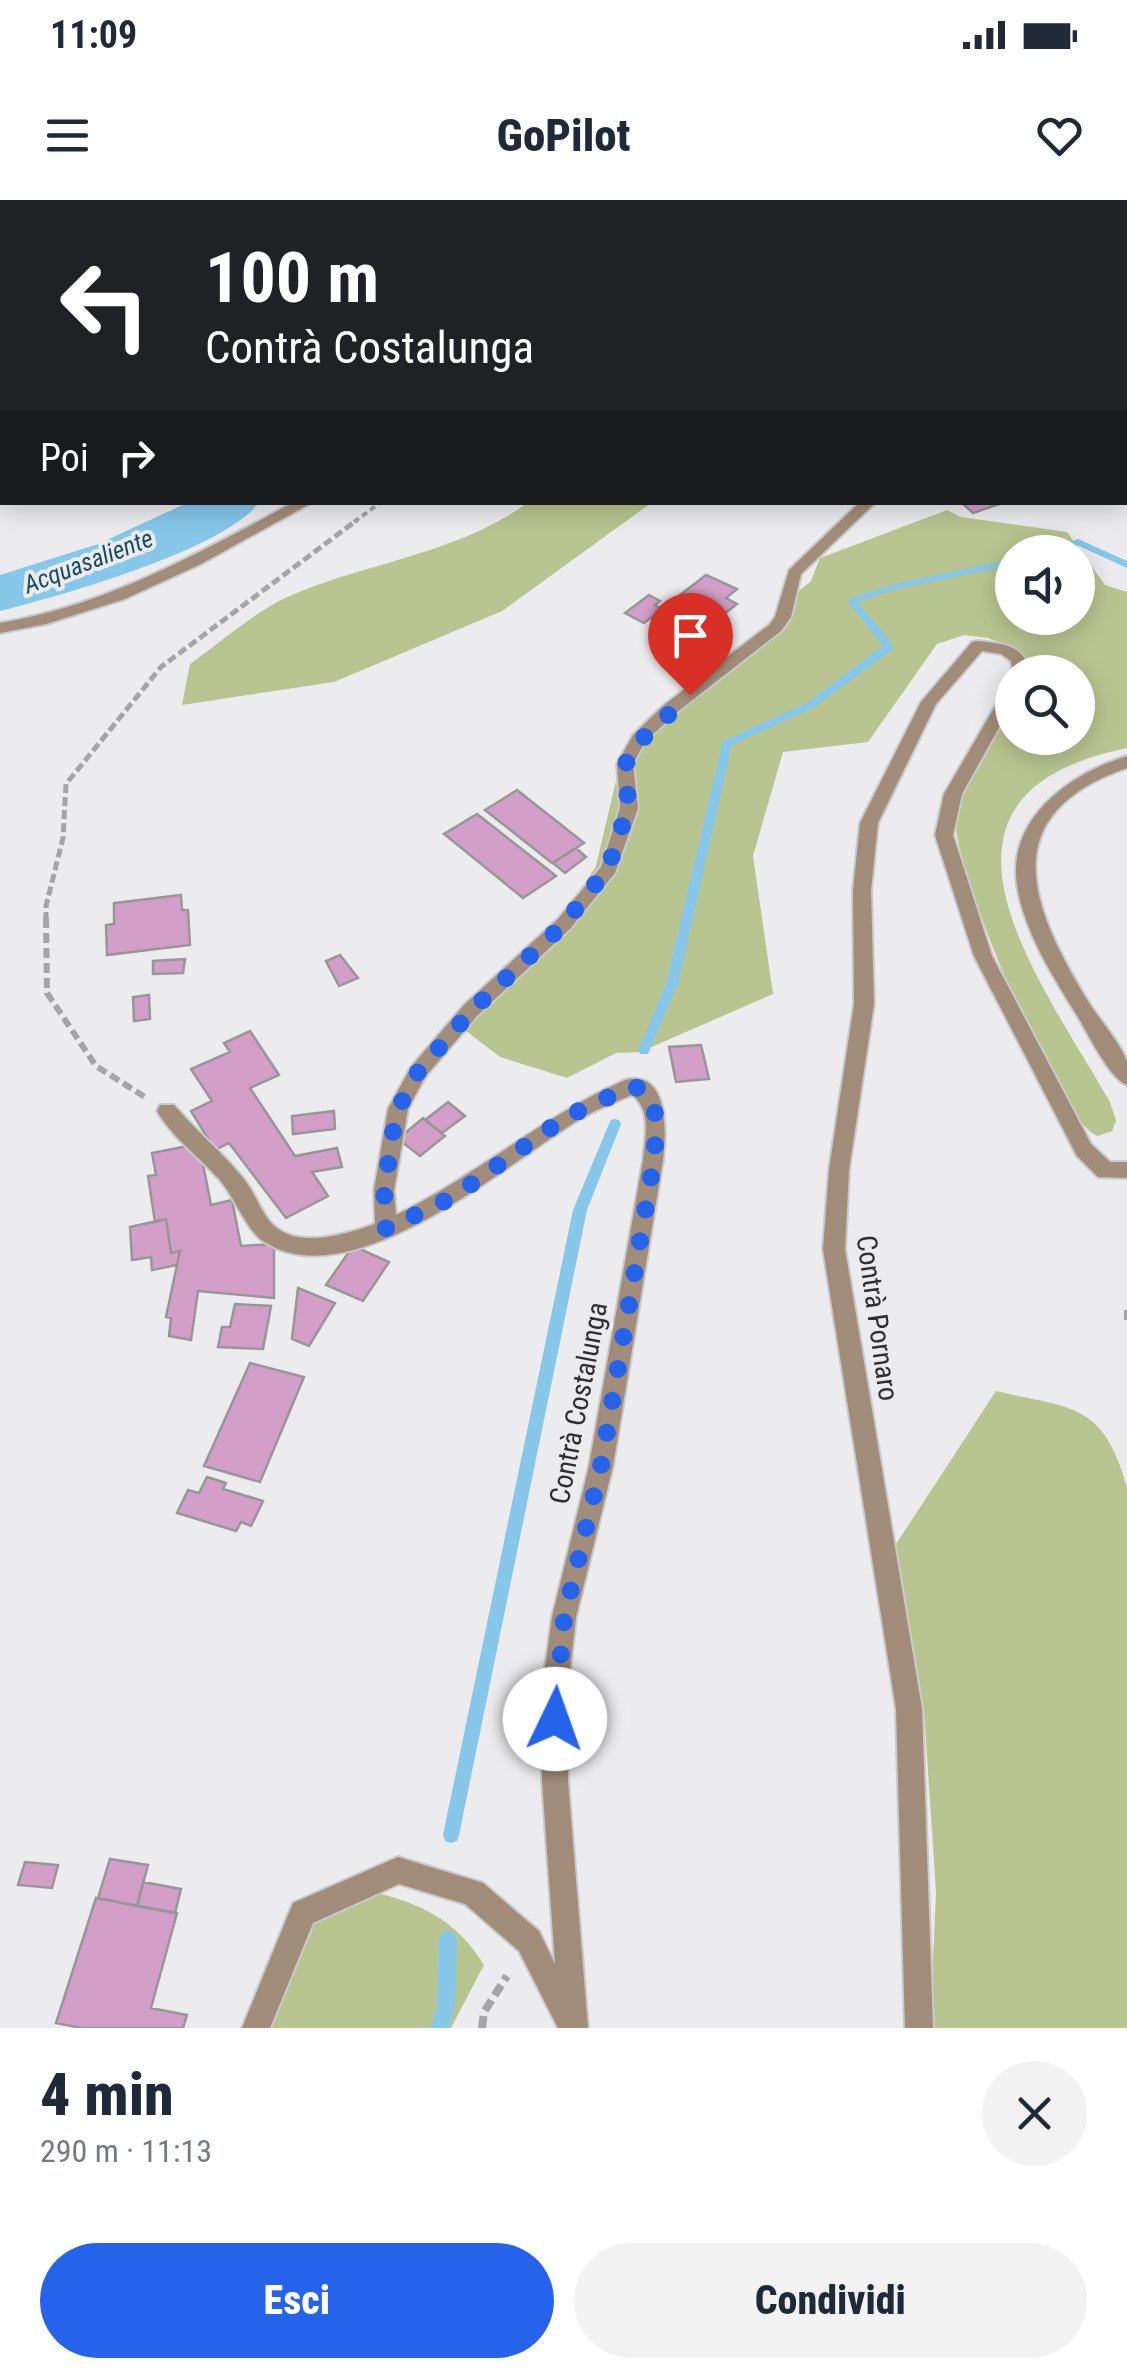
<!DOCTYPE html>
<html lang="it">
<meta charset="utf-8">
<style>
body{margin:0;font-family:"Roboto Condensed",sans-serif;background:#f2f2f3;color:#1f2937;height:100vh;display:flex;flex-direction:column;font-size:38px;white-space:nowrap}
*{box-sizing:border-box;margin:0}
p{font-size:32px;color:#747a83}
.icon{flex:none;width:55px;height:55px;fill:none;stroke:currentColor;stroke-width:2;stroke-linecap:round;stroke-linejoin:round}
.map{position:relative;height:1828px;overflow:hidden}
.side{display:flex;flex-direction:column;background:#fff;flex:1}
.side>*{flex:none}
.hud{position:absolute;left:0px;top:0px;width:1128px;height:305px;box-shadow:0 5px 25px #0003;background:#202124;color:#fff;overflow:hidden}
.buttons{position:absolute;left:995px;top:335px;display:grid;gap:20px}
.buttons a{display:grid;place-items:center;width:100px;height:100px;border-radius:50%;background:#fff;box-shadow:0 5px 25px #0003;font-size:50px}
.pin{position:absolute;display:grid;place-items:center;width:85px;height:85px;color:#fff;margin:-102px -42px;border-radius:50% 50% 50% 0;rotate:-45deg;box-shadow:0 0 10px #0007}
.pin .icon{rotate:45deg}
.me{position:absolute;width:110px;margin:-55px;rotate:3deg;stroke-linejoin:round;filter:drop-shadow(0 0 8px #0008)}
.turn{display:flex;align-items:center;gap:35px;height:210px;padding:0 40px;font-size:45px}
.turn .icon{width:130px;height:130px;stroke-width:2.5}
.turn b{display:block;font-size:70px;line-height:85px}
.then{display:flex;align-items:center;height:95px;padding:0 40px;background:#0003;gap:20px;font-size:38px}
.round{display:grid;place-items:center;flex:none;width:105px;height:105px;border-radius:52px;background:#f2f2f3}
.overview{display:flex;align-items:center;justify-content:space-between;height:170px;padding:0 40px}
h1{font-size:60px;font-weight:800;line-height:75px}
.primary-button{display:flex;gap:20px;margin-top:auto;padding:20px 40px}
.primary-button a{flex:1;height:115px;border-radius:60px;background:#2563eb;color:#fff;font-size:40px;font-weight:800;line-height:115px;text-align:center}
.primary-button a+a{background:#f2f2f3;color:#1f2937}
.status{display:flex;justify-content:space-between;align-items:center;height:70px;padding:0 50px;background:#fff;direction:ltr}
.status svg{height:28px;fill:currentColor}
header{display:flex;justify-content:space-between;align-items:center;height:130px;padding:0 40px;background:#fff;font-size:45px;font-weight:800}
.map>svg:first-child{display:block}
.green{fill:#b9c591;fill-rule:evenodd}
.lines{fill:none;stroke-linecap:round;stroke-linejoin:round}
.stream{fill:#86c7ea;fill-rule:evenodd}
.river{fill:#86c7ea;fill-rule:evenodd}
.building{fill:#d39fc8;stroke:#989698;stroke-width:2.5}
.minor-casing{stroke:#cacacc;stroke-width:4}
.tertiary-casing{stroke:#cacacc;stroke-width:4}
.path-far3{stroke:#a5a5a7;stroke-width:4;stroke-dasharray:6 4;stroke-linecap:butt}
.path-far2{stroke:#a5a5a7;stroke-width:5;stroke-dasharray:9 4;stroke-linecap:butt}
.path-far1{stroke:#a5a5a7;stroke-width:6;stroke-dasharray:10 5;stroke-linecap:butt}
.path{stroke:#a5a5a7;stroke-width:8;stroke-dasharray:12 6;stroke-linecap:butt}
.minor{fill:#a18d79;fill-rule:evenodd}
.tertiary{fill:#a18d79;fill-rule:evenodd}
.route{stroke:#2563eb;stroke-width:18;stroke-dasharray:0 32.4}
.labels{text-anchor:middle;stroke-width:8;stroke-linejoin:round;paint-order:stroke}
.far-water-label{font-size:25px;font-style:italic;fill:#174b63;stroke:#ececee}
.street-label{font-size:28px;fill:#2f2f30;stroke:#ececee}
</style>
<div class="status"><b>11:09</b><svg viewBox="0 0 49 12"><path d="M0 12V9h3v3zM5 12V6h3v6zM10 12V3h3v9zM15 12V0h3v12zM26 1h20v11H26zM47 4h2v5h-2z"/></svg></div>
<header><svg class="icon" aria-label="menu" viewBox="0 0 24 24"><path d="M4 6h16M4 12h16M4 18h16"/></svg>GoPilot<svg class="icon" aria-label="heart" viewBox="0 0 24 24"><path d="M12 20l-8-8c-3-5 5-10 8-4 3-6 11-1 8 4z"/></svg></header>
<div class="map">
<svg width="1127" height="1828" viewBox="0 0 1127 1828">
<rect width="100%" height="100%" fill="#ececee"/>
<path class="green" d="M527,303H651L502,411L334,482L182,505L190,464C220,443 252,414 285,398C363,363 459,354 527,303Z
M947,310L961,317L1067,332L1105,385L1127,392V548C897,595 1039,778 1110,902L1116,921L1112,931L1098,936C1058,924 958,675 956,627C954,587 993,543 1012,511V538H1078V472H1029L1015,449L988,438L964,435L937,444L868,542L783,552L753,656L773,794L640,852L616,853L567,878L500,857L453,821L491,779L557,727L596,666L622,555L658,514L766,429L781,406L811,381L820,358ZM1012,352H1078V418H1012Z
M996,1191C1073,1209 1103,1202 1127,1287V1828H930L936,1692L924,1511L896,1344Z
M370,1691C420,1703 457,1720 484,1765L451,1828H244L301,1731L360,1692Z"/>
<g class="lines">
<path class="stream" d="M1078,339L1127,361V368L1077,345L1052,352H1038Z
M1012,359V365L893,390L858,402L893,445V449L815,507L732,545L678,784L648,854H640L638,851L666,784L723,541L807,503L883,446L849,403V399L891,385Z
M615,919L619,920L621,924L587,1010L459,1635L457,1641L451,1643L445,1641L443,1635L573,1010L609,924L611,920Z
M448,1730L454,1733L457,1739L455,1806L449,1828H431L437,1806L439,1739L442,1733Z"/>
<path class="river" d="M189,302H259C227,349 57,397 0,411V375L98,344Z"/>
</g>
<path class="building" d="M961,302H1005L973,313Z
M706,375L737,389L726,398L737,404L700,433L658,412Z
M649,395L660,401L655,405L662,409L644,423L625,413Z
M517,590L584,643L552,663L485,610Z
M477,614L556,676L523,698L444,634Z
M576,648L586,657L565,673L553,663Z
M181,695L182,710H188L190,745L107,755L106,725L114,724V703Z
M340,755L358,778L339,786L326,761Z
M185,759L183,773L153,774V761Z
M149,795L150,819L134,821L133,797Z
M250,831L279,875L250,888L295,956L337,948L342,967L312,972L328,996L286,1018L229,943L215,950L191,911L212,901L191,869L230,852L224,843Z
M701,845L709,879L676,882L669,847Z
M448,902L465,916L442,933L425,920Z
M334,911L335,929L293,934L292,916Z
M423,918L445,936L420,956L398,939Z
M193,945L203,964L211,1005L232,1000L241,1046L274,1044V1098L198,1091L191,1140L169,1136L171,1118L166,1117L180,1051L171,1053L166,1019L155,1022L148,976L156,975L152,953Z
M166,1019L171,1053L180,1051L177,1065L152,1070L151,1057L132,1060L130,1027Z
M353,1046L389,1062L363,1101L326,1085Z
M298,1088L335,1103L309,1146L292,1139Z
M235,1104L271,1106L263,1149L218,1147L222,1127H230Z
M250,1163L304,1177L260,1282L204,1266Z
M207,1277L226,1283L223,1289L263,1301L251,1326L241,1322L236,1331L177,1313L188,1290L199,1293Z
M110,1659L148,1665L137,1706L98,1698Z
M25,1662L58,1665L52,1688L18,1685Z
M143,1682L181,1689L175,1713L137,1706Z
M96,1698L177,1713L151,1808L187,1815L183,1828H82L56,1823Z"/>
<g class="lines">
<g class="minor-casing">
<path id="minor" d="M1127,107V115L1125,116V108Z
M294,302H313L201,364L125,399L46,424L0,433V423C107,405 199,353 294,302Z
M860,302H876L801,374L791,417L781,431L676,513L645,542L633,564L638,608L615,673L570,729L478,815L425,877L408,909L394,990L396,1015C476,976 543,916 625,880C670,869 666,934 663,960L613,1266L576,1417L568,1488V1581L588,1828H558L519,1751L465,1704L399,1684L313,1723L270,1828H242L293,1703L398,1657L483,1683L539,1731L555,1764L542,1581V1488L552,1417L589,1266L643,960C645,937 652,910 632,895C613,903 594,910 577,921C505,965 350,1100 263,1041C247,1031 234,996 219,979C199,957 172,937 157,911L160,905H174C196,931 222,952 243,978C255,992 260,1011 272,1024C298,1050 346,1034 375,1024L374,990L388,909L411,867L464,805L558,719L601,667L620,608L617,564L633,535L664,505L769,425L775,417L789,370Z"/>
</g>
<g class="tertiary-casing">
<path id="tertiary" d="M978,441C1002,444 1025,444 1029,472H1013L1011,461L1001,454L982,451L936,504L878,623L871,690L874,804L849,970L845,1049L922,1509L933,1828H905L896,1509L823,1049L829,970L854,804L853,690L860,623L921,502L972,442Z
M1012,486V504L962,594L953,635L992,756L1091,944L1110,962H1127V978L1098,977L1077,956L974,756L935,635L944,594L1004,491Z
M1127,556V568C991,615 1032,710 1089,803C1099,819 1122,845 1127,862C1127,868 1127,878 1127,885C1110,879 1088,834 1078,817C1054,778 1024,732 1017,685C1007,618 1071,573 1127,556Z"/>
</g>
<path class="path-far3" d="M158,2L162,0
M354,322L381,302"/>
<path class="path-far2" d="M46,721V706L63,638L66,584L161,467L357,320"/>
<path class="path-far1" d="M46,718L47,793L96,866L145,897
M1127,1110V1122"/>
<path class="path" d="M482,1828L484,1812L507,1776"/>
<use href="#minor" class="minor"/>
<use href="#tertiary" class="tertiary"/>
</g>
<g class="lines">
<path class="route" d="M555,1519L564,1418L601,1266L654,960C655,935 664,894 632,886L566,917L453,997L386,1029L384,990L394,926L398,909L418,872L472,810L564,724L608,668L628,608L626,564L630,550L690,495"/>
</g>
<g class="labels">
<g class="far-water-label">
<text transform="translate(88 361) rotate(-21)" y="9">Acquasaliente</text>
</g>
<g class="street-label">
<text transform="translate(878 1118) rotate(82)" y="10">Contrà Pornaro</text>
<text transform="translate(578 1203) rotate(-79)" y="10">Contrà Costalunga</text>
</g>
</g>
</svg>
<div class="buttons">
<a><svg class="icon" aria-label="sound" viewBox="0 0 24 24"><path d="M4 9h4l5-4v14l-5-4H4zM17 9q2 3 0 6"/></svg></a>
<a><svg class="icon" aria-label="search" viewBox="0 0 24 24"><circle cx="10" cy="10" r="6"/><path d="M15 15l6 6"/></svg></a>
</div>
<div class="pin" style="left:690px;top:495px;background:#d93025"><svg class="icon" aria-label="arrive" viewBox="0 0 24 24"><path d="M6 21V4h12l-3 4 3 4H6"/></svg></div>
<svg class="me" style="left:555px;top:1519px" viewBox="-20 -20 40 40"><circle r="19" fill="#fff"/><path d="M0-13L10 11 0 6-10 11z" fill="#2563eb"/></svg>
<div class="hud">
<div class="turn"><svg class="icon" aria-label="left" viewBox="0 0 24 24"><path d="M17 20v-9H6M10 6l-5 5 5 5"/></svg><div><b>100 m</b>Contrà Costalunga</div></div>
<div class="then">Poi<svg class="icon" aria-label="right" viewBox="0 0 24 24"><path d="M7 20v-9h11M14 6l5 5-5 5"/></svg></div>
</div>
</div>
<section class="side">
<div class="overview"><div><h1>4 min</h1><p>290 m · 11:13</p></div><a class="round"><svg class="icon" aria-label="close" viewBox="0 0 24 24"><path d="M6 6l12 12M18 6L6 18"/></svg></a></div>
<div class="primary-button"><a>Esci</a><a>Condividi</a></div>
</section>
